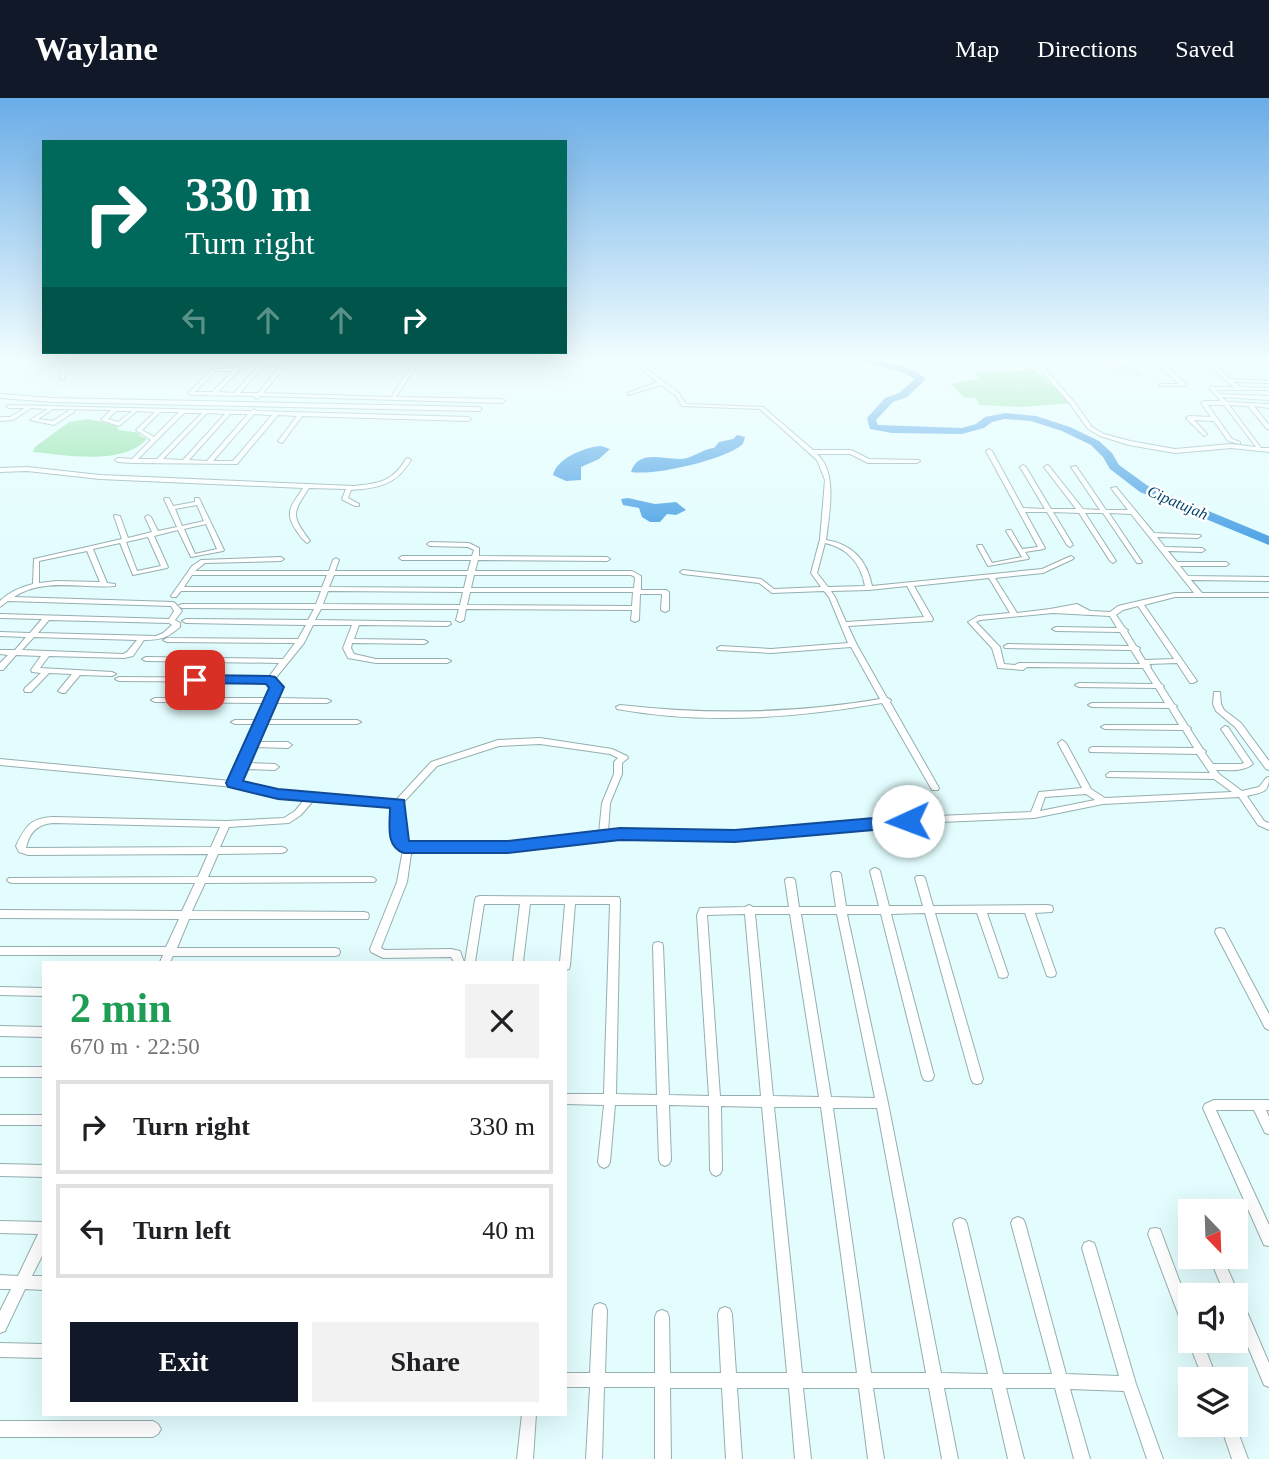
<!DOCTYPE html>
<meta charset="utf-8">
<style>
body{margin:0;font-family:"Times New Roman",serif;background:#f2f2f2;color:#202124;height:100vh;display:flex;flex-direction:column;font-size:26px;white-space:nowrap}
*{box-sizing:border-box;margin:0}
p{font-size:23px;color:#757577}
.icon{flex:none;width:38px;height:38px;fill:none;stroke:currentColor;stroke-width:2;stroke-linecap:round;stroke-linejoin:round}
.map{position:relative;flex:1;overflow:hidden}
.sheet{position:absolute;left:42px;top:863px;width:525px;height:455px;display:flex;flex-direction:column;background:#fff;border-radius:0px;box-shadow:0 7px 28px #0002}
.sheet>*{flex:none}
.hud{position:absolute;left:42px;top:42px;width:525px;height:214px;border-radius:0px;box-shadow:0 7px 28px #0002;background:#00695c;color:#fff;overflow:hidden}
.needle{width:46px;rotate:157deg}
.controls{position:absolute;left:1178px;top:1101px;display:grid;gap:14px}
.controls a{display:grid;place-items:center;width:70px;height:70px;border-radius:0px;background:#fff;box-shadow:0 7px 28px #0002;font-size:35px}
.pin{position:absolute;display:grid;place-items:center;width:60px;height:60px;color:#fff;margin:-30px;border-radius:14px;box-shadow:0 4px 10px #0006}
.me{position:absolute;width:77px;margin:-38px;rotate:268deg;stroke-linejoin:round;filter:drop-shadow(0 0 5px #0008)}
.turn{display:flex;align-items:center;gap:24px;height:147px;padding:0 28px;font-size:32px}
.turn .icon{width:91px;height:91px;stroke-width:2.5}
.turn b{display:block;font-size:49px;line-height:60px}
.lanes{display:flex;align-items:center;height:66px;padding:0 28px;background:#0003;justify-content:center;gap:35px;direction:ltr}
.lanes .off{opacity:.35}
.round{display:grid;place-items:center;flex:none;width:74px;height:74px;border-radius:0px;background:#f2f2f2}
.overview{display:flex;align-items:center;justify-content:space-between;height:119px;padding:0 28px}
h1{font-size:42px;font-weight:600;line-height:52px;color:#1e9e55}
.cta{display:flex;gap:14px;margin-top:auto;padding:14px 28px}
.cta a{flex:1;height:80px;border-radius:0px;background:#111827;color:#fff;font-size:28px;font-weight:600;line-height:80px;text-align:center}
.cta a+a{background:#f2f2f2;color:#202124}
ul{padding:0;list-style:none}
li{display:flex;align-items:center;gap:21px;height:94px;margin:0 14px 10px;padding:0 14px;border:4px solid #e0e0e0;border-radius:0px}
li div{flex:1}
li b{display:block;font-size:26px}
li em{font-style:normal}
header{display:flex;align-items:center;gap:42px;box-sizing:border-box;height:98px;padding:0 35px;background:#111827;color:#fff}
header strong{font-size:33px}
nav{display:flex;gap:38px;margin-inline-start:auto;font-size:24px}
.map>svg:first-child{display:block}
.green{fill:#8be0a2}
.water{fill:#4ba1e5}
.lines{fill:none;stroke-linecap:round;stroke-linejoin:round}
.river{fill:#4ba1e5;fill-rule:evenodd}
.street-casing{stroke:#95aeaf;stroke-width:2}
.street{fill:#fff;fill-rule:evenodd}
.route{fill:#1a73e8;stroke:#114b97;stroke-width:2}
.labels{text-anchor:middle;stroke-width:5;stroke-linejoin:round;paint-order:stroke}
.far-water-label{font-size:16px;font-style:italic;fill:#004570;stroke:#fff}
</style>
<header>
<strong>Waylane</strong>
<nav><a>Map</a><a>Directions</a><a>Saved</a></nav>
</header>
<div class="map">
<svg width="1269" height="1361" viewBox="0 0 1269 1361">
<rect width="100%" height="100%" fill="#e3fdfe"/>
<path class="green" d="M1034,271L1071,305L1022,309L979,307L976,300H965L951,286L979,280L974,275Z
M88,321L116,327L119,332L140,335L139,337L147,341C122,368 67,357 33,354L35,349L69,324Z"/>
<path class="water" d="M737,337L745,339L743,346C725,362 654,378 631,374C639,348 670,365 687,360C697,357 704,351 714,350L719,344L733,341Z
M601,348L610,351L599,361L581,369V382L566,383L553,377C557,360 585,349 601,348Z
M628,400L655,406L676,404L686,412L676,417L667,416L660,424H650L642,419L639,410L623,407L621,401Z"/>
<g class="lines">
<path class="river" d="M849,260C874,260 907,265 926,281L907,299L893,304L876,322L878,327L962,330L976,326L985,319L1005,315L1036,318L1070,329L1099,343L1112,355L1119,367L1148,388L1269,438V447L1140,394L1110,371L1103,359L1091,347L1062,333L1031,323L1005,321L992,324L984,330L962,336L892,335L870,331L867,320L885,300L899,295L915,281L902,274Z"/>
<g class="street-casing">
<path id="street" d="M52,260H57L67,267L64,282L60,281L63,267Z
M288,260H292L263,295L391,299L417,260H421L396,299L502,301L505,303L502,305L260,298L257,301L255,300V298L191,297L188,295L213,271L236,270L241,264H245V266L218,294L234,295L260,266H283ZM263,268H280L258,295H240ZM216,273H233L212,294H195Z
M599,260H607L596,263L594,262Z
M627,260H632L679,295L686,306L763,309L813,352H851L869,361L919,362L920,363L917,365H868L850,356H817C838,374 829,417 826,442C852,446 867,462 872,488L1042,471L1071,458L1074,460L1073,461L1043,475L995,480L1017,515L1050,511L1077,506L1090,513L1110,514L1118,508L1139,503L1175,495H1194L1131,416L1109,415L1142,464L1141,465H1137L1103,415H1085L1116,463L1113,465L1110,463L1079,415L1053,414L1073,447L1070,449L1067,447L1047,414H1025L1045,450L1044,451L1025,454L1029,460L1028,461L988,468L977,448L978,447H982L992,465L1022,459L1006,433L1007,432H1011L1022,451L1038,449L986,353L989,351L992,353L1023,410L1045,411L1020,369L1023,367L1026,369L1051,411H1076L1044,369L1047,367L1049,368L1083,411L1100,412L1071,369L1076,368L1106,412H1128L1111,390L1116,389L1154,435L1200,437L1201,438L1198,440L1157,439L1165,449L1202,450L1205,452L1202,454L1168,453L1177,464H1226L1229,466L1226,468H1180L1188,478L1269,479V483L1191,482L1202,495H1269V499H1175L1144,507L1197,583L1193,585H1190L1177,565L1149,566L1151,568L1150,569L1161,586L1164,588L1163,589L1174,606L1177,608L1176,609L1188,628L1191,630L1190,631L1203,651L1206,653L1205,655L1213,666H1241L1244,665L1221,631L1225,628L1228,629L1253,666C1243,674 1229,672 1216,672L1219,676L1242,693L1259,689L1266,680L1269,679C1269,696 1261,694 1247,698L1264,723L1269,725V732L1258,727L1239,699L1103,706L1034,720L869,727L735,741L620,739L484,754L418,753L411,756L407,784L381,850L385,852L451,851L460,853L464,864H454L451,859L383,860L371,854L370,851L397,784L403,752L401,751L393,742V708L313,703L301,717L289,725L229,729L220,749H282L285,750L287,752L285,754L282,755L218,756L208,779H371L374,780L376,782L374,784L205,785L192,813L364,814L368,815L369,818L368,821H189L177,850H335L339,851L340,854L339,857L335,858H173L170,864H160L163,857H0V849H166L179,821L0,820V812L182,813L195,785H12L9,784L7,782L9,780L198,779L208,756L28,757L19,754L16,748C25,729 30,720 53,719L226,723L284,720L295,713L304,702L278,699L234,689L0,667V661L231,683L257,626H235L231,624L235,622H260L267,605L155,604L151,602L155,600H270L273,593L268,584L119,583L115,581L119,579L268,580L279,565L146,563L142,561L146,559L283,561L295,545L167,544L163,542L167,540L298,541L306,527L186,525L182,523L186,521L308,522L314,511L182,510L178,508L182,506H316L321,493H181L176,499H172L171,498L192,468L201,462L281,459L284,461L281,463L205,465L195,473H329L333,462L336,460L339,462L335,473H468L471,462H402L399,460L402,458H472L474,452L468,449L430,448L427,446L430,444L469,445L479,450V458L607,459L610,461L607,463L478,462L475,473H632L641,478V492H666L669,494V512L665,514L661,512L662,496H640L639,522L635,524L631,522L632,512L466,511L464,522L460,524L456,522L459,511H321L315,522L450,524L451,526L447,528L359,527L354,541L424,542L428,544L424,546L352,545L351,550L354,556L376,561H447L451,563L447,565H376L348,560L343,550L352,527H313L304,545L274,582L281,593L278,600L327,601L331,603L327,605H275L268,622H357L361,624L357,626H266L258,644H288L292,647L288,650L255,649L248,665L275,666L279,669L275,672L245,671L239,684L278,693L334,699L396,702L431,664L498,642L540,640L612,651L627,658L628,660L622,665V676L610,705L608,734L620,733L735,735L869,721L1031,714L1039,694L1082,690L1058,645L1062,642L1066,645L1091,691L1105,700L1232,694L1214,681L1107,679L1106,677L1110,674L1210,675L1197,656L1090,654L1089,652L1090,650L1093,649L1194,650L1183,632L1105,631L1101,629L1105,627H1179L1169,610L1092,609L1088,607L1092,605H1165L1156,590L1079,589L1075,587L1079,585L1153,586L1143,570L1027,569L1023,572L998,570L992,550L968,524L978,518L1010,515L989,480L914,488L933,521L932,523L848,528L857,547L887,600L891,602L890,604L939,690L938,692H932L882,605C796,620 704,627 617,611L616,609L620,607C709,617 792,616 880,601L851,549L771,555L718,552L717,550L721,548L771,551L848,545L829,499L824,493L772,495L759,485L683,476L680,474L683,472L761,481L774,491L821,489L811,475L820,441L825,382L817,362L760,311L682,308L675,297L661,287L628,297V295L658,284ZM825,445C848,450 861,466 865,488L828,489L817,475ZM192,477H327L322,489H184ZM334,477H467L464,490L329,489ZM474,477H631L635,479L634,490H471ZM907,488L924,519L846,524L835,499L831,493L869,492ZM328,493L463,494L460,507L323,506ZM470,494H633L632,508L467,507ZM1138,508L1174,561L1145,562L1139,552L1140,550L1136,548L1127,533L1128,532L1125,530L1116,517L1123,512ZM1053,515L1110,518L1117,530L1056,529L1052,531L1056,533L1120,534L1129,548L1008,546L1004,548L1005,550L1131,552L1140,566L1019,565L1015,567L1004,566L1000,549L976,524L980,522ZM540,646L610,656L618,660L614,664V676L602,705L599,735L484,748L407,746L403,741L402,706L437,668L499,648ZM1086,696L1095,702L1040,713L1045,699ZM53,725L220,729L211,749L26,750C29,735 37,726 53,725Z
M1049,260H1082L1080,261L1038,263L1075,305L1092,329L1104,336L1130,343L1175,351L1231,346L1256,349L1224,307H1208L1232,341L1240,344V346L1228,343L1214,323L1194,322L1207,336L1204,338L1186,320L1189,318L1211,319L1201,305L1204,303H1221L1210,291V289H1234L1204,263V261L1269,260V262L1210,263L1230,281L1269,283V285L1234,284L1240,289L1269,290V292H1216L1220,296L1269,298V302L1222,299L1227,304L1269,306V310L1254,308L1269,327V332L1267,331L1248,308L1229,307L1261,350H1269V354L1231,350L1175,355L1129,347L1100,338L1088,331L1071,307L1032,262L1034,261Z
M1098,260H1103L1114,267L1141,275L1139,276L1110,269Z
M1152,260H1157L1186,286V288H1160V286H1179Z
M0,296L53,300L479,309L482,311L479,313L53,304L0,300Z
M7,307L251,313L254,311L256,313L468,319L471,321L468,323L302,318L283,344L281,345L278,343L297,318L278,317L237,366L133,365L118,364L115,362L118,360L132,361L151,342L136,332L155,314L137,313L119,328L101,322L111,312L53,311L38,321L53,323L70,312H74V314L54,327L30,322L48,311L31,310L13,322L0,323V319H10L25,310H9L7,309ZM116,313H132L118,324L108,321ZM160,314H179L154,339L142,332ZM184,315H202L157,361H138ZM207,315L225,316L183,362L163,361ZM230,316H248L207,363L189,362ZM254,316L272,317L233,363H213Z
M408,360L411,362C396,387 379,390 351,392L348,400L359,406V408H355L343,402L342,401L346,391L309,390C292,416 291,417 310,443L307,445C302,441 299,437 296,432C283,413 293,406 303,390L100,381L27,373L0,374V370L27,369L100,377L354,388C380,385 392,384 406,361Z
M165,400H169L173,408L195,404V400H199L224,452L223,453L191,459L178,432L154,438L168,469L167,470L133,477L120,445L93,451L107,485L115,486V488C81,491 45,479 14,499L173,504L175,505L182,513L175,522L180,525V529C167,540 161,542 144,542L133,558L124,560L49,558L40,570L112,574L116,576L112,578L80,577L65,595H62L58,593L72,576L49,575L31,594H25L24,592L25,590L41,575L32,574L31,572L41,558L16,557L3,572H0V565L8,557L0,556V552H15L26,539L0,538V534L30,535L42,521L0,520V516L169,521L174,513L171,508L8,503L0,509V503C9,494 21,489 33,486L34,461L122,441L114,418L115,417L120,418L128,440L152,434L145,419L148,417L151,419L158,433L177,429L164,401ZM197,407L204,423L182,428L175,411ZM206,426L217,451L195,456L184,431ZM148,439L161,468L137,473L126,444ZM87,453L100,484L57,483L39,485V463ZM49,522L169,525L172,527L163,535L156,538L38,535ZM34,539L137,542L127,554L123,556L22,552Z
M1214,594H1220L1221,606L1224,612L1241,625L1269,663V672L1266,671L1235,629L1216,613L1213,606Z
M875,770L878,771L880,773L889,808H923L915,780L917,778H923L925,780L933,808L1048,807L1052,808L1053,811L1052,814L1035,815L1056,875L1055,878L1051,879L1047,878L1046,875L1025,815H987L1008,876L1007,879L1003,880L999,879L998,876L977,815H935L983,981L981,985L977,986L973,985L971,981L925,815L891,816L934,978L932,982L928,983L924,982L922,978L881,816H847L888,1005L941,1275L988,1276L953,1126L955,1122L960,1120L965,1122L967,1126L1003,1276H1052L1011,1125L1013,1121L1018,1119L1023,1121L1025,1125L1066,1276L1119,1278L1082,1150L1084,1145L1089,1143L1094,1145L1096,1150L1136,1286L1163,1361H1147L1124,1293L1070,1291L1090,1361H1074L1055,1290H1006L1024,1361H1008L992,1290H944L958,1361H942L929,1290H873L884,1361H868L859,1290H803L811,1361H795L789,1290H737L742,1361H726L722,1290H670L671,1361H655V1289H604L602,1361H586L590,1289H565V1275H590L593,1212L595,1207L600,1205L605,1207L607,1212L605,1275H655V1219L657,1214L662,1212L667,1214L669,1219L670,1275H721L718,1216L720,1211L725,1209L730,1211L732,1216L736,1275H787L762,1009L721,1008L722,1072L720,1076L716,1078L712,1076L710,1072L709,1008L669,1007L671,1062L669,1066L665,1068L661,1066L659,1062L657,1007H615L610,1064L608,1068L604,1070L600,1068L598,1064L604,1007L565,1006V996H604L610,806H575L570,868L569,871L565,872V864H560L565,806H530L523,864H513L520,806H484L475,864H465L475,802L476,799L480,798L619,799L620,802L616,996L657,997L653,848L654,845L658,844L662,845L663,848L669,997L709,998L697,817L700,810L745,809L749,807L753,809H789L785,782L787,780H793L795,782L799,809H836L831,776L833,774H839L841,776L846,808H879L870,773L872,771ZM745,816L761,998H720L707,817ZM755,816H790L819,999L773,998ZM801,816H837L875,1000L831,999ZM774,1009H821L857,1275H802ZM833,1010H877L926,1275H871Z
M1220,830L1224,831L1269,916V932L1265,930L1215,834L1216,831Z
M0,889L44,890V898L0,897Z
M0,928L44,929V939L0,938Z
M0,969H44V979H0Z
M1214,1002H1269V1012H1266L1269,1019V1036L1265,1035L1254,1012H1216L1269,1127V1148L1264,1147L1203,1010L1205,1006Z
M0,1017H44V1027H0Z
M0,1066L44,1067V1079L0,1078Z
M0,1123L44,1124V1154L32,1178H44V1192L25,1191L5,1233L0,1235V1213L11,1191H0V1177L18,1178L38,1136L0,1135Z
M1155,1130L1160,1131L1190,1211V1236L1185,1234L1148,1136L1150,1131Z
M1209,1158H1222L1239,1197L1238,1199L1241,1200L1269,1265V1289L1264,1287L1236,1220V1197H1225Z
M1190,1237V1242H1202L1217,1281H1203L1188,1242Z
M0,1245L44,1246V1260L0,1259Z
M522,1316H536L533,1361H517Z
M0,1323H153L158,1326L161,1331L158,1336L153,1339H0Z
M1220,1326H1235L1248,1361H1232Z"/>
</g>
<use href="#street" class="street"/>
</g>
<linearGradient id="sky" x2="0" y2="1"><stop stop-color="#69ace7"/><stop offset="0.58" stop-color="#f2feff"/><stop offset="1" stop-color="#f2feff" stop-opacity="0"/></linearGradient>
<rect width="1269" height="450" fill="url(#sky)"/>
<path class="route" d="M195,577L270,578L275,579L284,589L243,683L278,691L404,702L409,743H507L620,730L735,732L908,717L916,723L908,729L735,744L620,742L507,755H404C385,749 390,726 390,710L278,701L228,689L226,685L269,590L266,586L190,585L188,582Z"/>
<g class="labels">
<g class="far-water-label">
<text transform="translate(1178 404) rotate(23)" y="6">Cipatujah</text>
</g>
</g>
</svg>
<div class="controls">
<a><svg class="needle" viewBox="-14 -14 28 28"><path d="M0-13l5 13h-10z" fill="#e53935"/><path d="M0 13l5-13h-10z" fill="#757577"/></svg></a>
<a><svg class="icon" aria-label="sound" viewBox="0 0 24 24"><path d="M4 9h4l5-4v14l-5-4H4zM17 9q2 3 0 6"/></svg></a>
<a><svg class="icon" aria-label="layers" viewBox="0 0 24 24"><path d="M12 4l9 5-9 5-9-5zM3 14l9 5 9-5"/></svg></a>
</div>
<div class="pin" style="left:195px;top:582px;background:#d93025"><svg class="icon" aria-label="arrive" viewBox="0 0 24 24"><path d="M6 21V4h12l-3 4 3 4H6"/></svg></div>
<svg class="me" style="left:908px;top:723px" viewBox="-20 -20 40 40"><circle r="19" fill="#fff"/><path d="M0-13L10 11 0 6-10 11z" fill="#1a73e8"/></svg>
<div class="hud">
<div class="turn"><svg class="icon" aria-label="right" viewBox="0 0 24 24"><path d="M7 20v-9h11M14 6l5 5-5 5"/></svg><div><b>330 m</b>Turn right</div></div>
<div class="lanes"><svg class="icon off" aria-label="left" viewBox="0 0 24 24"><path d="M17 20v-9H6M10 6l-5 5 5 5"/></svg><svg class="icon off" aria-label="ahead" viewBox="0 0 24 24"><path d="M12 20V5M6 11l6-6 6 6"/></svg><svg class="icon off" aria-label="ahead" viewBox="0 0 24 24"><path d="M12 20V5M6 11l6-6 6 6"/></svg><svg class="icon" aria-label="right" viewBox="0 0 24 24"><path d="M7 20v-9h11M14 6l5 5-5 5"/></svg></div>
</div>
<section class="sheet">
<div class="overview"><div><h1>2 min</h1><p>670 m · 22:50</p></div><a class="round"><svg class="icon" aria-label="close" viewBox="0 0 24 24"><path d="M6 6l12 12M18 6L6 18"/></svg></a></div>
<ul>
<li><svg class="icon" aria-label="right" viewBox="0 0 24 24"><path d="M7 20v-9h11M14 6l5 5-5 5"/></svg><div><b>Turn right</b></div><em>330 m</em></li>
<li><svg class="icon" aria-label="left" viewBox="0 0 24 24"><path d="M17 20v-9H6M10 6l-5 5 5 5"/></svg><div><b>Turn left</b></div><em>40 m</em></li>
</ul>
<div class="cta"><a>Exit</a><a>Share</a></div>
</section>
</div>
